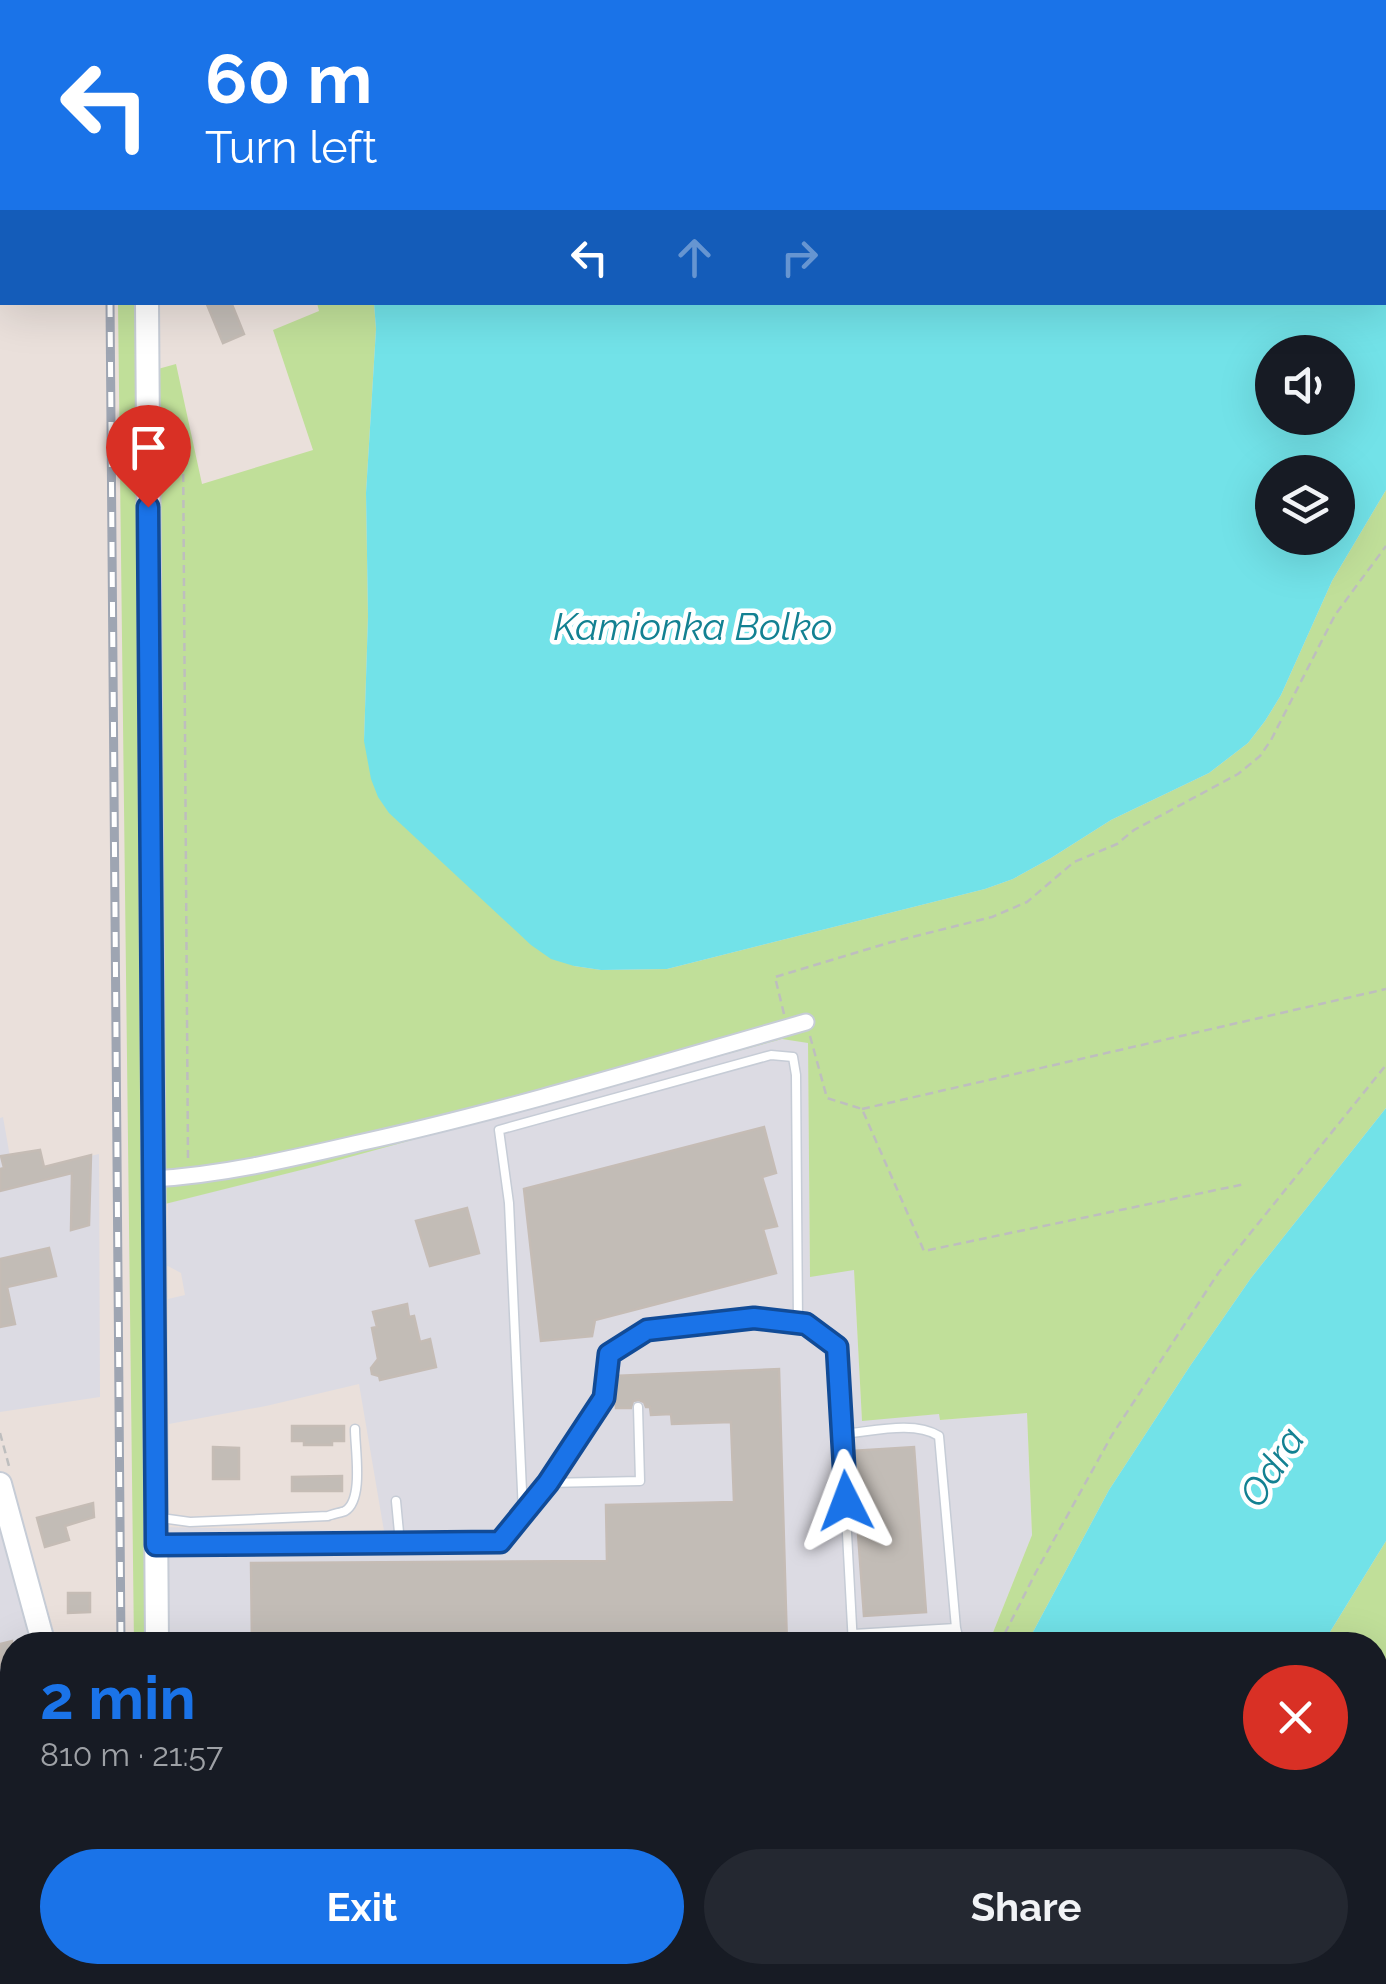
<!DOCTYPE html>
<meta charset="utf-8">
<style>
body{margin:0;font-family:Raleway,sans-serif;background:#242831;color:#f1f3f6;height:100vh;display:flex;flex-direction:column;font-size:38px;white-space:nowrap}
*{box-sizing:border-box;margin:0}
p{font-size:32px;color:#9ea1a6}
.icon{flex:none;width:55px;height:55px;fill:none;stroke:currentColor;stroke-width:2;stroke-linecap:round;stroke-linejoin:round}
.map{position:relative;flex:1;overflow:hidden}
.details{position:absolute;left:0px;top:1632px;width:1388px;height:352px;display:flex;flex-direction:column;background:#171b24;border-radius:40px 40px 0 0;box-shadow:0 10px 40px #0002}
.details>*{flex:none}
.hud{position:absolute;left:0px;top:0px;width:1388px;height:305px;box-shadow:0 10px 40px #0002;background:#1a73e8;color:#fff;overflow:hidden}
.fabs{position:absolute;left:1255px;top:335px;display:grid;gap:20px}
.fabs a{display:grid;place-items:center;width:100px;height:100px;border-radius:50%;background:#171b24;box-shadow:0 10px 40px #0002;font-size:50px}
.pin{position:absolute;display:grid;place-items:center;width:85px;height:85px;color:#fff;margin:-102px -42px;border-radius:50% 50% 50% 0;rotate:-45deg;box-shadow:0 0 10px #0007}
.pin .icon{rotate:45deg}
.me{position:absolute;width:110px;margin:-55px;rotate:357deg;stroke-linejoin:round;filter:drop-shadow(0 0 8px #0008)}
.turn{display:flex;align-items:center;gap:35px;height:210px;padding:0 40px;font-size:45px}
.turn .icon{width:130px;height:130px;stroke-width:2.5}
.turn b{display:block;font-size:70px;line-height:85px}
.lanes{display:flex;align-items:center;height:95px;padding:0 40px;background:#0003;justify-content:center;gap:50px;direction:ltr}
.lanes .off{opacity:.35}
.round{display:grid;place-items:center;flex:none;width:105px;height:105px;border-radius:52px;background:#242831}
.head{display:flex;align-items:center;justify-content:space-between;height:170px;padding:0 40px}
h1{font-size:60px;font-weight:700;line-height:75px;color:#1a73e8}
.primary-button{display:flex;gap:20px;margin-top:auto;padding:20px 40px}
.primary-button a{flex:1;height:115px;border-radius:60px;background:#1a73e8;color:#fff;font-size:40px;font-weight:700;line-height:115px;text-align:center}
.primary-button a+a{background:#242831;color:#f1f3f6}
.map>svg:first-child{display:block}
.industrial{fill:#dcdbe3}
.green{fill:#c0df99}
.water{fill:#72e2e8;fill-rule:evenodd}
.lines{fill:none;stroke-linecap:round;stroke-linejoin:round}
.stream{stroke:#72e2e8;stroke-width:5}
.building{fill:#c2bcb6;stroke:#c5bcb5;stroke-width:2.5}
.lane-casing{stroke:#c6ccd6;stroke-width:11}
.street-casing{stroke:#c6ccd6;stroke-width:19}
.secondary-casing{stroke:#c6ccd6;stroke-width:26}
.path{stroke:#bebebe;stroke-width:2.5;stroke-dasharray:8 5;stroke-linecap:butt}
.lane{stroke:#fff;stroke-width:8}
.street{stroke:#fff;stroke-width:15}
.secondary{stroke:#fff;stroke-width:22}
.rail-casing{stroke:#9ea5b2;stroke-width:9}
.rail{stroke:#fff;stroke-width:5;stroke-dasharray:15;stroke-linecap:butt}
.route-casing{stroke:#114b97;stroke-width:25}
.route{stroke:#1a73e8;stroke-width:18}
.labels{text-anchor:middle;stroke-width:9;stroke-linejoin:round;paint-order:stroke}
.water-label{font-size:38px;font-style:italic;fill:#138192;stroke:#fff}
</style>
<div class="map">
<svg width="1386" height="1984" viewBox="0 0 1386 1984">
<rect width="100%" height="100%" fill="#eae0db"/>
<path class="industrial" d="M782,1039L808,1042L810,1276L854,1269L862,1420L939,1414L941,1420L1027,1413L1032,1535L988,1645H157L156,1527L384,1531L359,1384L266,1406L169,1424L168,1299L185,1295L181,1273L166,1265L168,1203Z
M3,1117L13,1174L99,1154L100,1397L0,1412V1118Z
M0,1484L44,1645H12V1972L64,1973V1984H0Z
M155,1973H887L883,1984H159Z"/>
<path class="green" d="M118,303H147V372L176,364L202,484L313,450L273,330L319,311L317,303H374L376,329L366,493L368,616L364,741L574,966L601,970L667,969L985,889L1013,879L1051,858L1111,820L1209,773L1248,743L1265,721L1281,695L1332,581L1386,490V1108L1251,1278L1190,1366L1109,1490L1026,1645H988L1032,1535L1027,1413L940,1420L939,1414L862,1421L854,1270L810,1277L808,1043L782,1039L317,1166L153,1207L157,1645H134Z
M1386,1541V1787L1375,1804V1645H1322Z
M1386,1801V1984H1304L1308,1973L1375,1972V1818Z
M1197,1973V1972L1300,1973L1296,1984H1194Z"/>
<path class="water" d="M306,0H1386V490L1332,581L1281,695L1265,721L1248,743L1209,773L1111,820L1051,858L1013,879L985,889L667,969L601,970L574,966L551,959L531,945L389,813L378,797L371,779L364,741L368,616L366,493L376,329L374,303L1385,302V2H306ZM1272,352H1338V418H1272ZM1272,472H1338V538H1272Z
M1386,1108V1541L1322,1645H1026L1109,1490L1190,1366L1251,1278Z
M915,1972H1197V1973L1194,1984H911Z"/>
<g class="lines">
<path class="stream" d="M251,2V0"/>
</g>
<path class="building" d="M206,302H231L244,334L223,343Z
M764,1127L776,1173L762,1177L777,1226L763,1229L776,1273L595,1320L592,1336L541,1341L524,1189Z
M40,1150L44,1167L91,1155L89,1225L71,1230L72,1173L0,1191V1169L4,1168L1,1156Z
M467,1208L479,1253L430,1266L416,1221Z
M49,1248L56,1276L7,1287L15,1324L0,1327V1259Z
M407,1304L409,1317L414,1316L420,1342L430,1339L436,1367L380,1380L379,1376L372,1374L371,1368L378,1359L372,1328L377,1327L373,1312Z
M779,1369L787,1645H609V1632L541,1633L542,1645H252L251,1563L607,1561L606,1505L734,1502L731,1422L672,1424L671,1414L651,1415L650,1407H646L644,1402L639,1400L633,1401L631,1408H616L614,1376Z
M292,1426H344V1441H332V1445H304V1441H292Z
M213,1447L239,1448V1479H213Z
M914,1447L926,1612L864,1616L852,1451Z
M342,1476V1491H292V1477Z
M93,1503L94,1517L65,1526L69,1540L45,1547L37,1518Z
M68,1593H90V1612L68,1613Z
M12,1641V1691L8,1692L0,1661V1644Z"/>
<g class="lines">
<g class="lane-casing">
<path id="lane" d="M842,1434C871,1432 913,1420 939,1436L956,1628L853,1634
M547,1483L640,1481L638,1407
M396,1501L400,1543
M523,1513L509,1203L499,1130L771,1055L793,1057L796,1075L798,1323
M161,1518L190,1522L328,1516C329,1515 343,1512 345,1511C364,1500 355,1449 355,1429
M161,1545L500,1542L547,1483L604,1398L609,1354L647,1330L754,1318L805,1324L837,1347L853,1645
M956,1628L960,1645
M594,1972L597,1984
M306,1984V1972
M762,1984L829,1978L853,1972"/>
</g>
<g class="street-casing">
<path id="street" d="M0,254H2
M152,1179C223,1175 294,1158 363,1142C512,1109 659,1064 806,1022
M64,1972V1984"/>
</g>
<g class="secondary-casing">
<path id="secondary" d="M140,0V2
M147,302L157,1645
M0,1484L44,1645
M155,1972L159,1984"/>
</g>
<path class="path" d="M173,0V2
M169,412L183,444L188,1161
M784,1014L775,977L888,943L992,917L1027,902L1074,862L1117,844L1134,830L1238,774L1260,756L1271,740L1335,615L1386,546
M810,1036L827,1098L862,1109L924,1251L1245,1184
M862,1109L1386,989
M0,1433L9,1466
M999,1645L1036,1572L1112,1435L1219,1272L1386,1065
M1375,1811L1386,1794
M889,1984L893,1972
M1301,1984L1304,1972"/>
<use href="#lane" class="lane"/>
<use href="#street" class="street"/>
<use href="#secondary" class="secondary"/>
<g class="rail-casing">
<path id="rail" d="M97,0V2
M110,302L121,1645
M124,1972V1984"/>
</g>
<use href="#rail" class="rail"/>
</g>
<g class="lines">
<g class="route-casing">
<path id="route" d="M148,507L156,1545L500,1542L548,1483L604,1398L609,1354L647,1330L754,1318L806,1324L837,1347L846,1501"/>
</g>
<use href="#route" class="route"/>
</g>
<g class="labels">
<g class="water-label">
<text x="693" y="640">Kamionka Bolko</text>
<text transform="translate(1272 1467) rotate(-57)" y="13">Odra</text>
</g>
</g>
</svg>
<div class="fabs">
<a><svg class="icon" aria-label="sound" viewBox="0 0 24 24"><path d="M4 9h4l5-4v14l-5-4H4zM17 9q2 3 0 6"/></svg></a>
<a><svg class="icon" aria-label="layers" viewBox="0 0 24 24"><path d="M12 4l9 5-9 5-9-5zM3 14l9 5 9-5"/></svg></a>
</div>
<div class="pin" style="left:148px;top:507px;background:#d93025"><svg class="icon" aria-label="arrive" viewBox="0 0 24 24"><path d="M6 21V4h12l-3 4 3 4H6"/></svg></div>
<svg class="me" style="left:846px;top:1501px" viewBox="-20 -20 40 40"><path d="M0-17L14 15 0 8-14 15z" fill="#1a73e8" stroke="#fff" stroke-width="4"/></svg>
<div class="hud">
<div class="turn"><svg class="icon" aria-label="left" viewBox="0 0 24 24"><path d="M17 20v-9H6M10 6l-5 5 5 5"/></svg><div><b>60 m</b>Turn left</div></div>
<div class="lanes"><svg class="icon" aria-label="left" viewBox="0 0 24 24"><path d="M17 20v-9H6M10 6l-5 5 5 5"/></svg><svg class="icon off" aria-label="ahead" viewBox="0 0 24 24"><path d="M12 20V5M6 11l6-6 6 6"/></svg><svg class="icon off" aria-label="right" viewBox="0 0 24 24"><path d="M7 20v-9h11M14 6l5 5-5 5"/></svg></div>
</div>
<section class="details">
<div class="head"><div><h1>2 min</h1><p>810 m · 21:57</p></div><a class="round" style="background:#d93025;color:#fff"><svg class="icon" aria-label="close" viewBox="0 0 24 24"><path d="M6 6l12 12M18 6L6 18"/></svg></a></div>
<div class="primary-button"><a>Exit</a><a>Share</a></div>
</section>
</div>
